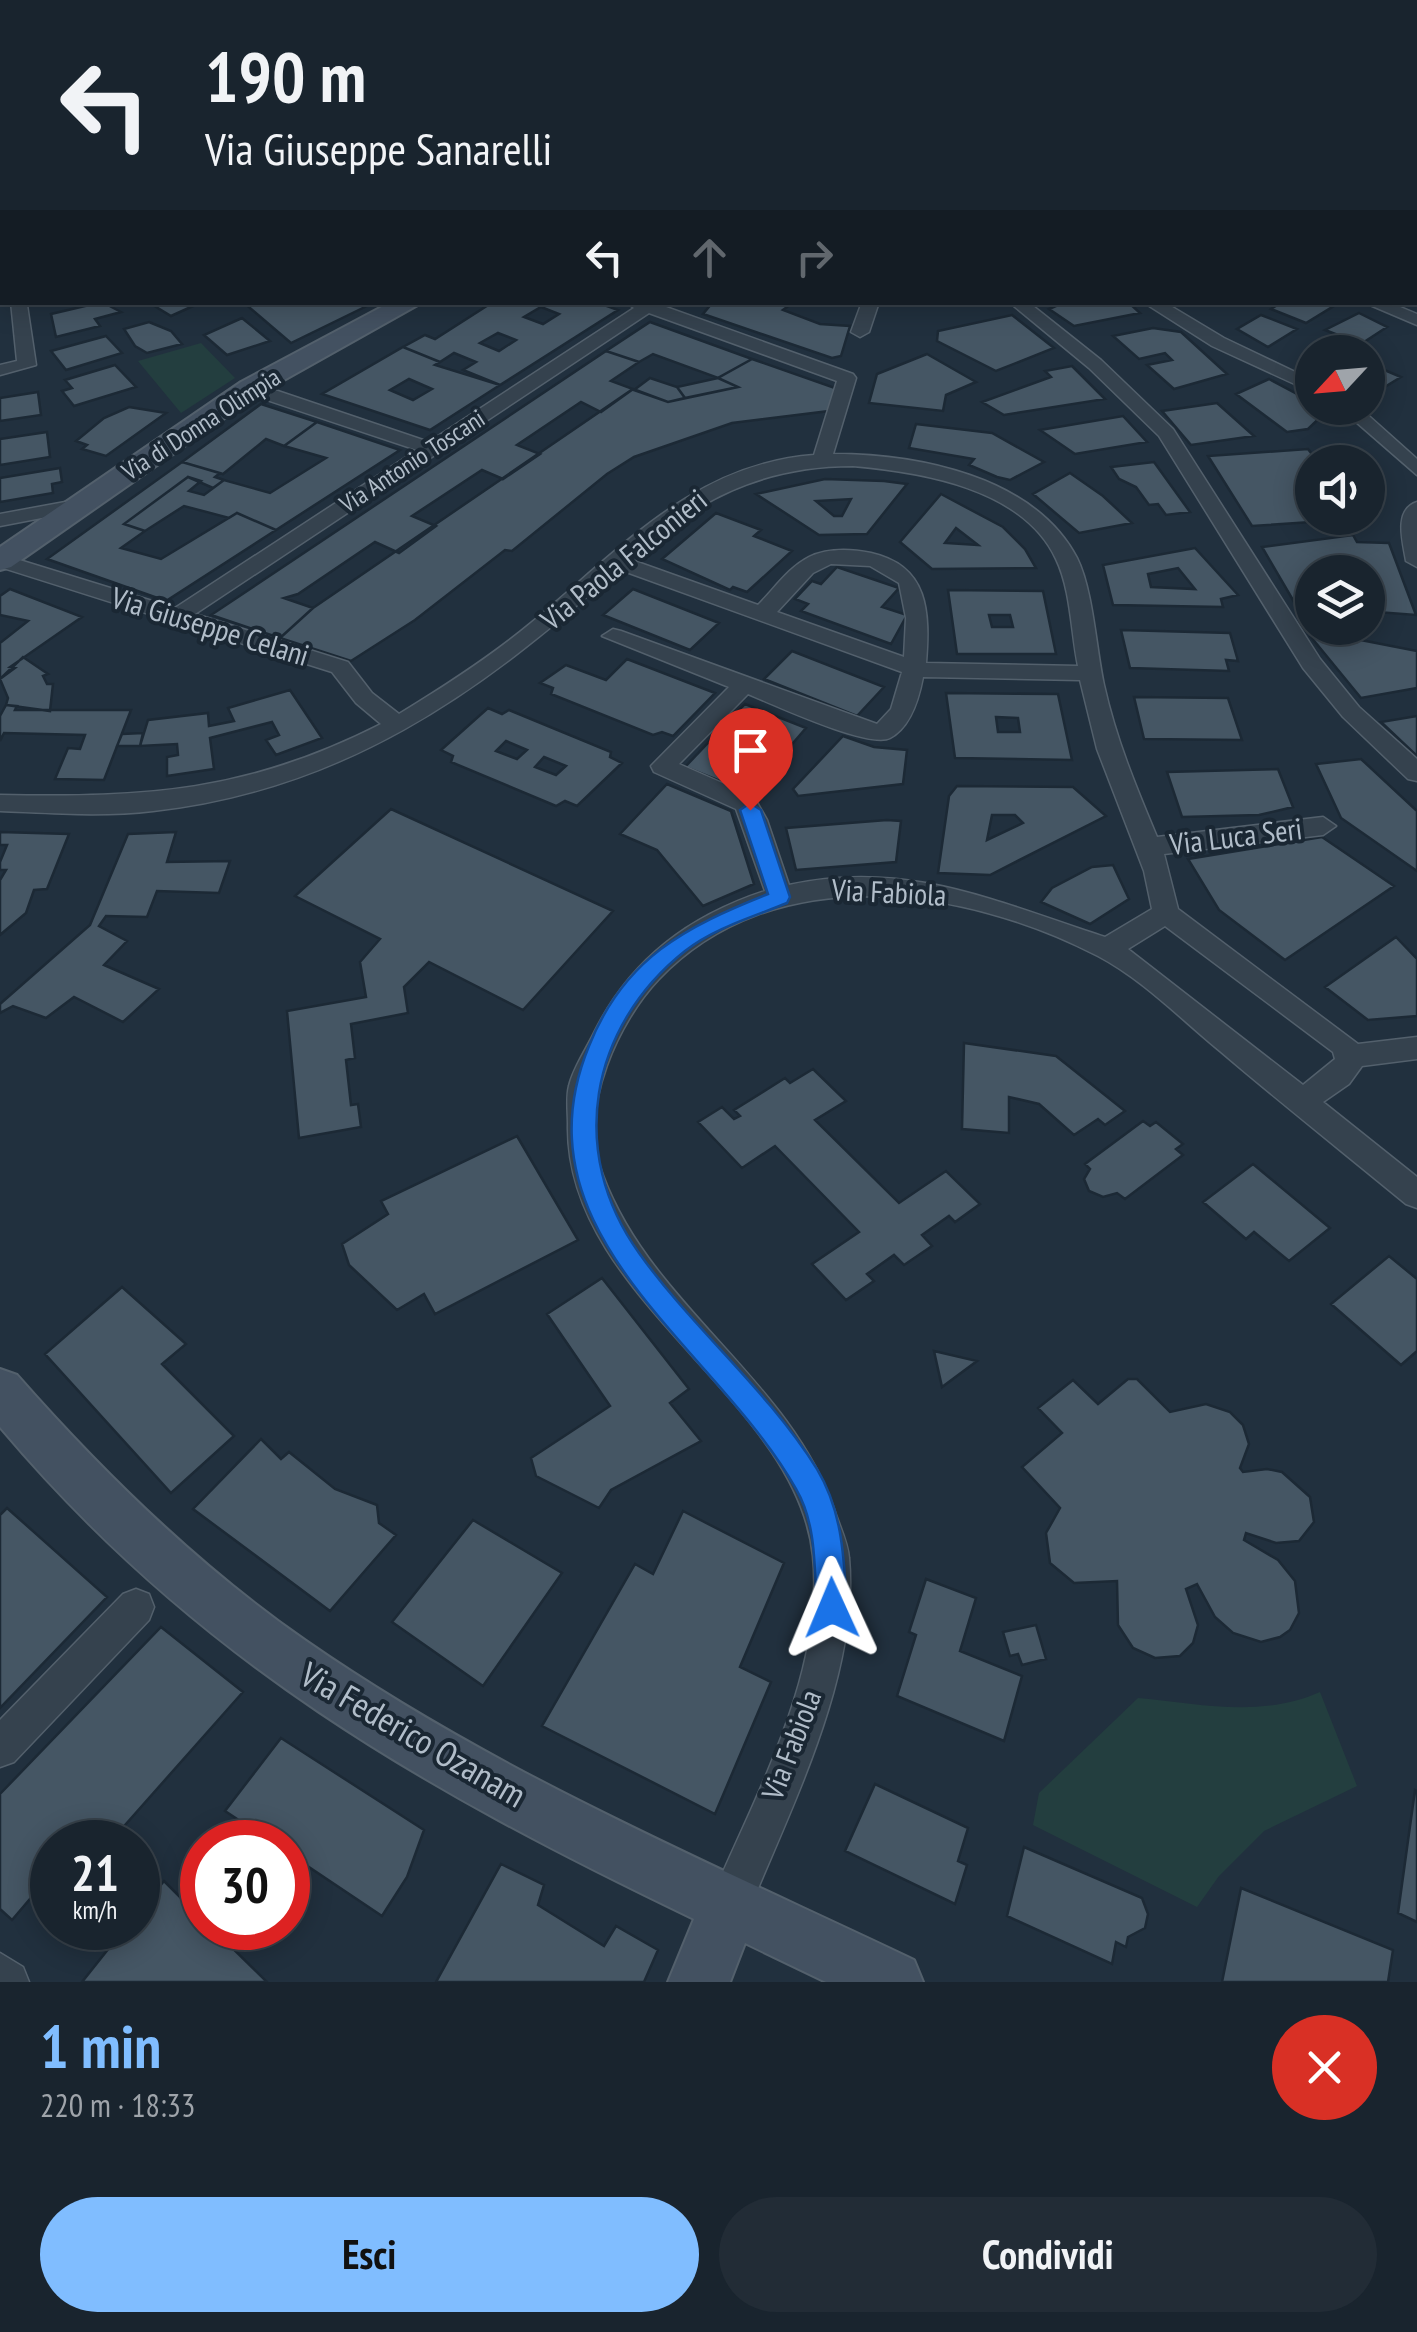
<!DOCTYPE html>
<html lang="it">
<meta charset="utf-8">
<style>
body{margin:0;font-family:"PT Sans Narrow",sans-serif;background:#222c36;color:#f1f3f6;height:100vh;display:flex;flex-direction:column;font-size:38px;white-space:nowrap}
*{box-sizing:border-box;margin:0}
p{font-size:32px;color:#9fa4aa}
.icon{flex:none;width:55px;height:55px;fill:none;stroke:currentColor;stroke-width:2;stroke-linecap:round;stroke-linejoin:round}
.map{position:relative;height:1982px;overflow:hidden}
.drawer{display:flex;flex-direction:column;background:#19242e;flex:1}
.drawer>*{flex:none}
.banner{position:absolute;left:0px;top:0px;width:1418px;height:305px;box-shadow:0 5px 25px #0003,0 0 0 2px #37414a;background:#19242e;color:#f1f3f6;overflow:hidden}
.needle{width:65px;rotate:244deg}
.tools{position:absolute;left:1295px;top:335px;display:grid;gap:20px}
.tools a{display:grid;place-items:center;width:90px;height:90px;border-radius:50%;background:#19242e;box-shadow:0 5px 25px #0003,0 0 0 2px #37414a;font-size:50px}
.speed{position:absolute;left:30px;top:1820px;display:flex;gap:20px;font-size:50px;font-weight:700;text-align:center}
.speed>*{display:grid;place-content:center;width:130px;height:130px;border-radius:50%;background:#19242e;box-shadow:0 5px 25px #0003,0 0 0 2px #37414a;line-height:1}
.speed small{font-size:25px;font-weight:400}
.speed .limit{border:15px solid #d22;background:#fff;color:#111}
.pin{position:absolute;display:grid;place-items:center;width:85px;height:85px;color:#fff;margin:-102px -42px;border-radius:50% 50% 50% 0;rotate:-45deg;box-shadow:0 0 10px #0007}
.pin .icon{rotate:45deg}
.me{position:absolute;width:110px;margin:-55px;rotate:359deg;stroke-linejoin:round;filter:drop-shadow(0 0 8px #0008)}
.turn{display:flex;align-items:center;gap:35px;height:210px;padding:0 40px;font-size:45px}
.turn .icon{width:130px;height:130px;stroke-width:2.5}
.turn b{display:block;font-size:70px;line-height:85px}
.lanes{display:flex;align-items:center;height:95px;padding:0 40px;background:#0003;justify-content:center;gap:50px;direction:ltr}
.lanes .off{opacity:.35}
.round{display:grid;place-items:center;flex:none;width:105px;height:105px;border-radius:52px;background:#222c36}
.head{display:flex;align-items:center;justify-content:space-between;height:170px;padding:0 40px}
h1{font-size:60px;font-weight:700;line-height:75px;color:#80bdff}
.action{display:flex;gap:20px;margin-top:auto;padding:20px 40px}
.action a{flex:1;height:115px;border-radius:60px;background:#80bdff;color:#111;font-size:40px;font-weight:700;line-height:115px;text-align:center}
.action a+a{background:#222c36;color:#f1f3f6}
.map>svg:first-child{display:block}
.green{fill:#233e3f}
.building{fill:#455664;stroke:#1c2935;stroke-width:2.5;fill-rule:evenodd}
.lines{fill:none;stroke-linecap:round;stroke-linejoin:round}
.street-casing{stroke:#53606c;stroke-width:3}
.secondary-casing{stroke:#53606c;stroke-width:4}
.street{fill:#35424e;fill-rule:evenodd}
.secondary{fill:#435161;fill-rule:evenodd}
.route{fill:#1a73e8;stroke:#114b97;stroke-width:2.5}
.labels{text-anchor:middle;stroke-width:8;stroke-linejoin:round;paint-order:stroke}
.far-street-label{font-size:25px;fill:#b1bdc9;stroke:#1a2733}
.street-label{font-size:30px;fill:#b1bdc9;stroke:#1a2733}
.near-street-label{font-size:35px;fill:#b1bdc9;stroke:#1a2733}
</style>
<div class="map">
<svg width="1417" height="1982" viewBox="0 0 1417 1982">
<rect width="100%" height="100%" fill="#21303e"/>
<path class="green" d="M201,343L235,378L181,413L138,361Z
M1320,1692L1357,1786L1264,1831L1219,1876L1197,1907L1033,1825L1039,1793L1138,1698C1200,1704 1262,1718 1320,1692Z"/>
<path class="building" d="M102,302L121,312L95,319L100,326L56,337L51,314Z
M148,302H202L171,316Z
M243,302H375L291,343Z
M493,302H596L618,310L500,385L463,370L476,362L454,353L440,362L403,347L425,335L435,339ZM541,307L559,314L543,324L524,317ZM498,333L516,340L499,351L480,343Z
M713,302H794L783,310L820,324L850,326L841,356L832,358L703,314Z
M1065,302H1128L1140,313L1074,326L1049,309Z
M1282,302H1333L1337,304L1306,323L1271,309Z
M1359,313L1387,327L1361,344L1325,330Z
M1012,315L1054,348L996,371L937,341L938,331Z
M1261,315L1297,329L1268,347L1237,329Z
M242,318L270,341L227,355L204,335Z
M149,322L171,331L182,344L147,353L135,346L124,329Z
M650,322L752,359L718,378L653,354L639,362L606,351Z
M1153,328L1181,332L1227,374L1174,389L1147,365L1172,360L1165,353L1139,359L1113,336Z
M106,336L122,353L66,370L51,351Z
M403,347L440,362L435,365L500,385L430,430L322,394ZM409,379L432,389L413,400L390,390Z
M606,351L639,362L611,381L633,389L601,412L581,402L517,445L540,454L503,479L482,470L412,516L436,526L399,553L375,542L298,594L284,598L313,608L280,638L211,615Z
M927,354L976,382L946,395L943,411L869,403L877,374Z
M752,359L835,388L829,411L732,423L634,457L607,474L512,551L505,550L415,620L351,661L280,638L313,608L633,389L668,402L738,387L718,378Z
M1368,363L1401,377L1370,396Z
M115,365L136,387L74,406L62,391L72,388L65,380Z
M1072,366L1105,399L1004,415L982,402L1051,377L1045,371Z
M650,378L677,387L685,398L668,402L634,390Z
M718,378L738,387L685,398L677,387Z
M1269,379L1312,402V408L1328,410L1308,429L1287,432L1236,394Z
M38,392L41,415L0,421V398Z
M1217,403L1254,436L1191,445L1162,411Z
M261,404L317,422L284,446L266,439L223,474L182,462Z
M129,407L166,413L106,456L82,449L87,445L76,441L104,418Z
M1123,416L1147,442L1075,454L1040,430Z
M317,422L400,450L276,530L237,513L229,518L184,506L145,531L124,524L188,477L201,481L189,491L204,495L224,480L270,493L326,458L284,446Z
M916,424L992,433L1044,462L1010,480L997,477L969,465L974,459L909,448Z
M47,432L50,457L0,465V439Z
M1308,449L1318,462H1312V518L1357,519L1252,526L1208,456Z
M182,462L220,473L215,477L224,480L213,488L188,477L124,524L145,531L121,548L161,559L237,513L276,530L166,601L47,559Z
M1154,462L1190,512L1166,515L1158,504L1149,505L1136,487L1119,479L1111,467Z
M60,468L62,482L52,484L53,493L0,502V478Z
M1070,473L1103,496L1132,523L1079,533L1033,494Z
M825,479L884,481L907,484L867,534L819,535L756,494ZM851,499L842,516H834L816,501Z
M941,494L1003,527L1025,549L1036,568L932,569L900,542ZM956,528L978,545L945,543Z
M716,513L761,530L754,536L792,551L747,592L733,587L730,590L662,559Z
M1353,535L1357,542L1389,543L1416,615L1378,612L1377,620L1368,618V572H1312V609L1297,607L1262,547Z
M1195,548L1238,595L1221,599L1223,607L1113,605L1103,565ZM1178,568L1195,589L1151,587L1148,574Z
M837,567L899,588L882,607L907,615L891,644L801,611L808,604L795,599L812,581L821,584Z
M10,589L82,617L10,667L15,668L0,679V643L28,621L0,615V596Z
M633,589L719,623L690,650L603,615Z
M948,590L1043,591L1056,654H957ZM989,615H1010L1013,627H992Z
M1121,630L1230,633L1238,661L1226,660L1229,671L1130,668Z
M1330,634L1417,651V688L1361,698L1311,637Z
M792,651L884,687L857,716L764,679Z
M23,657L48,674L43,676L47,684H53L50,711L6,705L8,698L0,679Z
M627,659L715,693L673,736L662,732L653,735L551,694L553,688L540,683L566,665L606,680Z
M290,690L322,738L276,755L266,740L279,735L272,722L210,738L214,769L167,776V757L178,755L177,744L140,746L148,720L208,713L209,726L234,721L228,708Z
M946,693L1058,694L1072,760L955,758ZM996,717L1018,718L1020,732H998Z
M1134,697L1228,698L1242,740L1144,739Z
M745,704L806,728L750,793L685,767Z
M6,705L17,706L15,710H131L104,780L55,779L68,748L80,749L85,735L4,733L0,741V716Z
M488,708L502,714L509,710L611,752L610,757L622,763L577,806L565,801L556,806L451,762L453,756L441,750ZM506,741L527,750L517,759L496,751ZM544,757L566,766L556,775L535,767Z
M1417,716V756L1381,722Z
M143,733L140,746H117L122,734Z
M843,736L874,747L907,750L903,784L798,796L793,789Z
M1361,759L1417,811V871L1341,818L1316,764Z
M1278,769L1293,807L1259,815L1182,817L1167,772Z
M667,784L731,811L754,884L703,906L657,850L620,834Z
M957,786L1073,787L1106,816L990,875L938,873L949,796ZM992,815H1015L1023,823L987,840Z
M391,809L613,911L523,1010L429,962L404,987L408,1013L351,1024L355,1058L346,1060L351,1105L358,1104L361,1127L299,1138L287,1011L366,997L360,962L380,939L295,896Z
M887,820L901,821L896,862L796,870L786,828Z
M0,832L69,834L47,889L34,890L26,913L0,935V880L6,870H0V862L7,845H0Z
M176,832L167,862L230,861L219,893L157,891L147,917L106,916L99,926L127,941L104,965L159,989L123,1022L74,997L46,1018L13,1006L0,1013V1004L90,925L128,834Z
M1322,837L1394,886L1285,960L1219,910L1188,859Z
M1113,865L1129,899L1090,924L1041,902L1052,888L1092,867Z
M1396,937L1417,959V1016L1368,1020L1325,987Z
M964,1043L1056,1056L1125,1111L1105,1125L1098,1119L1074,1135L1039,1104L1009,1097V1133L962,1129Z
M813,1069L846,1101L815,1120L899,1203L946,1171L980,1204L955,1222L949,1216L922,1235L932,1246L904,1265L894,1255L867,1274L874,1281L846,1300L812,1264L859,1232L775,1146L742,1168L698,1122L722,1107L734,1119L740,1116L734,1110L785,1078L790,1083Z
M1143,1121L1150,1126L1156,1122L1183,1144L1176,1149L1183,1155L1125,1199L1117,1193L1103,1197L1089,1191L1084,1179L1090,1169L1085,1164Z
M517,1136L578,1240L435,1314L424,1294L397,1310L349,1265L342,1244L388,1214L381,1201Z
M1253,1164L1330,1228L1289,1261L1254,1232L1246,1239L1203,1202Z
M1389,1256L1417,1279V1351L1401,1365L1331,1304Z
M602,1278L689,1389L670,1403L701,1441L611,1490L599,1508L536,1476L531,1458L610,1406L547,1314Z
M122,1287L186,1344L162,1364L234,1436L171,1493L45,1354Z
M934,1351L977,1361L942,1387Z
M1128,1379H1137L1170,1412L1206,1404L1230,1412L1243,1425L1249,1444L1240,1468L1243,1472L1267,1469L1282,1472L1310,1497L1314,1522L1299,1541L1276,1543L1246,1533L1244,1540L1278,1560L1295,1581L1299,1613L1290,1630L1280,1637L1261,1642L1233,1633L1215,1617L1197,1584L1186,1589L1198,1625L1193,1643L1180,1656L1155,1658L1133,1648L1118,1625L1117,1581L1074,1583L1050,1563L1046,1533L1060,1508L1022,1467L1062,1433L1038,1408L1073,1380L1098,1404Z
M261,1439L281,1459L289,1452L335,1489L377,1505L379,1523L396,1535L330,1611L193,1509Z
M7,1508L107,1597L0,1708V1515Z
M683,1511L784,1563L740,1667L771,1682L715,1814L542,1726L635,1564L653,1574Z
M473,1520L562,1573L483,1686L392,1622Z
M926,1579L976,1598L960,1651L1022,1676L1004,1741L897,1696L916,1635L909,1632Z
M1036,1625L1046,1659L1022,1665L1018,1654L1010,1656L1003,1632Z
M161,1627L243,1692L110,1842H52V1873L12,1920L0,1909V1794Z
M281,1738L424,1830L407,1877L382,1916L288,1853V1842H272L225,1811Z
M875,1784L968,1828L958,1861L967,1865L955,1904L845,1851Z
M1415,1790L1417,1791V1922L1398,1913Z
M1024,1847L1142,1898L1148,1914L1145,1928L1128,1937L1126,1947L1116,1942L1112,1964L1007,1916Z
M501,1864L544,1885L538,1905L604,1946L616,1926L658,1950L644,1982H436Z
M164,1881L202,1919V1928H212L267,1982H82L125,1928H138V1913Z
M1241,1888L1393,1950L1388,1982H1222Z"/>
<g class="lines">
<g class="street-casing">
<path id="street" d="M799,0H821L822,2H800Z
M1246,0H1265L1266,2H1247Z
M1415,50H1417V59H1415Z
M1415,100H1417L1415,109Z
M0,149H2V157H0Z
M2,198V208L0,209V199Z
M1415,222H1417V232H1415Z
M11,302L27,305L36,365L0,375V365L17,361Z
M626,302H652L853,374L856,378L833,454C917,454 1034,476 1077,558C1093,590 1096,648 1104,685C1116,739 1136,787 1157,837L1323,817L1336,826L1323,835L1164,854L1178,909L1358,1044L1417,1037V1059L1362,1066L1349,1084L1323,1102L1417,1177V1208L1406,1204C1344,1153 1281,1103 1220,1051C1182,1020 1142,979 1098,956C963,886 774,859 659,979C618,1022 581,1105 599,1164C643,1302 790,1376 835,1512C840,1527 848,1543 849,1558C860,1675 789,1811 746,1917L731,1923L716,1917L710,1902C754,1797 825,1674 813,1556C797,1397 564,1298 568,1124C568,1112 566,1097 569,1086C573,1068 587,1048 595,1031C631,959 689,916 765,891L736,809L654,772L651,766L729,687L602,636L613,629L621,631L877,724L891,709L902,672L618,569C480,694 342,790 153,811C102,817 51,813 0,811V795C147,798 247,792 381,724L356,703L332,672L0,567V554L175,608L417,450L243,392V384H257L429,442L634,308ZM649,313L837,381L814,455C693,464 619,551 531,623C490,657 445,686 399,714L372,693L348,662L195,614ZM853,466C921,472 1023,488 1056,559C1071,590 1071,632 1078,666L926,663C930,612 929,566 871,553C851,549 828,548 809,557C789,567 774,589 758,605L629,559C697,500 761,466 853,466ZM831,564L870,566L899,583L906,618L904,657L777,612L813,573ZM923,677L1080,680L1097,749L1144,871L1152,909L1105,937C997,902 906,859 789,885L767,820L754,797L679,764L748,694C773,704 869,749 890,738C911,727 919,698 923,677ZM1165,926L1333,1052L1335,1059L1303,1085L1128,949Z
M862,302H879L869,332L860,337L851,332Z
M1009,302H1028L1101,360L1173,429L1320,659L1359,707L1417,759V781L1408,779L1343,717L1303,668L1159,436L1089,368Z
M1143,302H1164L1224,338L1312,380V392L1212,346Z
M1363,302H1388L1417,314V325Z
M1340,408H1360L1417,459V475Z
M76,500L86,506L83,510L0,526V514Z
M1417,502V567L1406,561C1403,542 1393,510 1417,502Z
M136,1589L149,1594L154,1607L149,1620L14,1762L0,1767V1720L123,1594Z
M0,1953L23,1967L29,1982H0Z"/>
</g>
<g class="secondary-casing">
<path id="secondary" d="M0,59H2V71H0Z
M391,302H423L259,394L11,567L0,570V547L241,382Z
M0,1369L17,1375C104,1474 198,1566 306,1641C496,1773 708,1862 914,1960L923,1982H826L745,1943L730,1982H668L694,1919C423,1789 197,1661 0,1427Z"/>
</g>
<use href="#street" class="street"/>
<use href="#secondary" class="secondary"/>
</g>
<path class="route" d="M750,803L761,810L790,897L787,903C753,917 714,928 685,951C589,1027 567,1153 639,1253C693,1329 767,1389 817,1469C843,1512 844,1560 847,1608L843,1619L832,1623L821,1619L817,1608C814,1568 817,1525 796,1489C716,1346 511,1235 589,1046C624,958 685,927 768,894L740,810Z"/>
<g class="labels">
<g class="far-street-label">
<text transform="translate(201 424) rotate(-33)" y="9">Via di Donna Olimpia</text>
<text transform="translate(412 461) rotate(-33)" y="9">Via Antonio Toscani</text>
</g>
<g class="street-label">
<text transform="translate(624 560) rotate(-39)" y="10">Via Paola Falconieri</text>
<text transform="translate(210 627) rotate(17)" y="10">Via Giuseppe Celani</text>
<text transform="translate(1236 837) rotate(-7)" y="10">Via Luca Seri</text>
<text transform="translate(889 893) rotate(3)" y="10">Via Fabiola</text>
<text transform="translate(792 1745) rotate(-69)" y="10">Via Fabiola</text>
</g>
<g class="near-street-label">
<text transform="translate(413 1735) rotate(30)" y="12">Via Federico Ozanam</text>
</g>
</g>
</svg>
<div class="tools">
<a><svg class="needle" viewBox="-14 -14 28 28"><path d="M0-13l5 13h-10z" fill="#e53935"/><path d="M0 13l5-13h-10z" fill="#9fa4aa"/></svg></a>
<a><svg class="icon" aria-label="sound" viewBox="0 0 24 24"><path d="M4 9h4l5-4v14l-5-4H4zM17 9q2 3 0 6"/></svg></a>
<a><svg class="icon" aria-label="layers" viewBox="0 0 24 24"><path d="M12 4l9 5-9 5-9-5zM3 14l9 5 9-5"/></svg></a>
</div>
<div class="speed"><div>21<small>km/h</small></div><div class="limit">30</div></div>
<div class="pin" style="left:750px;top:810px;background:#d93025"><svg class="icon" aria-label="arrive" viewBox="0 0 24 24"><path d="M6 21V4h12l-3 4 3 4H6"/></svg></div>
<svg class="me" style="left:832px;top:1608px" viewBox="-20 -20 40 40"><path d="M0-17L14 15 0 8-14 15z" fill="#1a73e8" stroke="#fff" stroke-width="4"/></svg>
<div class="banner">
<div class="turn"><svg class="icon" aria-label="left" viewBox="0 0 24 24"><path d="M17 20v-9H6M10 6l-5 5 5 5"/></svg><div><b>190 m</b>Via Giuseppe Sanarelli</div></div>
<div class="lanes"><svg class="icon" aria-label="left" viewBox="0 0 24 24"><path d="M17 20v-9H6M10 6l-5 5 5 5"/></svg><svg class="icon off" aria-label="ahead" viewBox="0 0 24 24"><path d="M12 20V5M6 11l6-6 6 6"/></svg><svg class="icon off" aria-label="right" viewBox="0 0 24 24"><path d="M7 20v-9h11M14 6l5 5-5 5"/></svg></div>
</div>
</div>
<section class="drawer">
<div class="head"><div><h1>1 min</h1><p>220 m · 18:33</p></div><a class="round" style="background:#d93025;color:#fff"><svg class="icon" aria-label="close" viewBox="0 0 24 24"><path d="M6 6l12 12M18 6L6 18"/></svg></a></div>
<div class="action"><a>Esci</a><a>Condividi</a></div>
</section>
